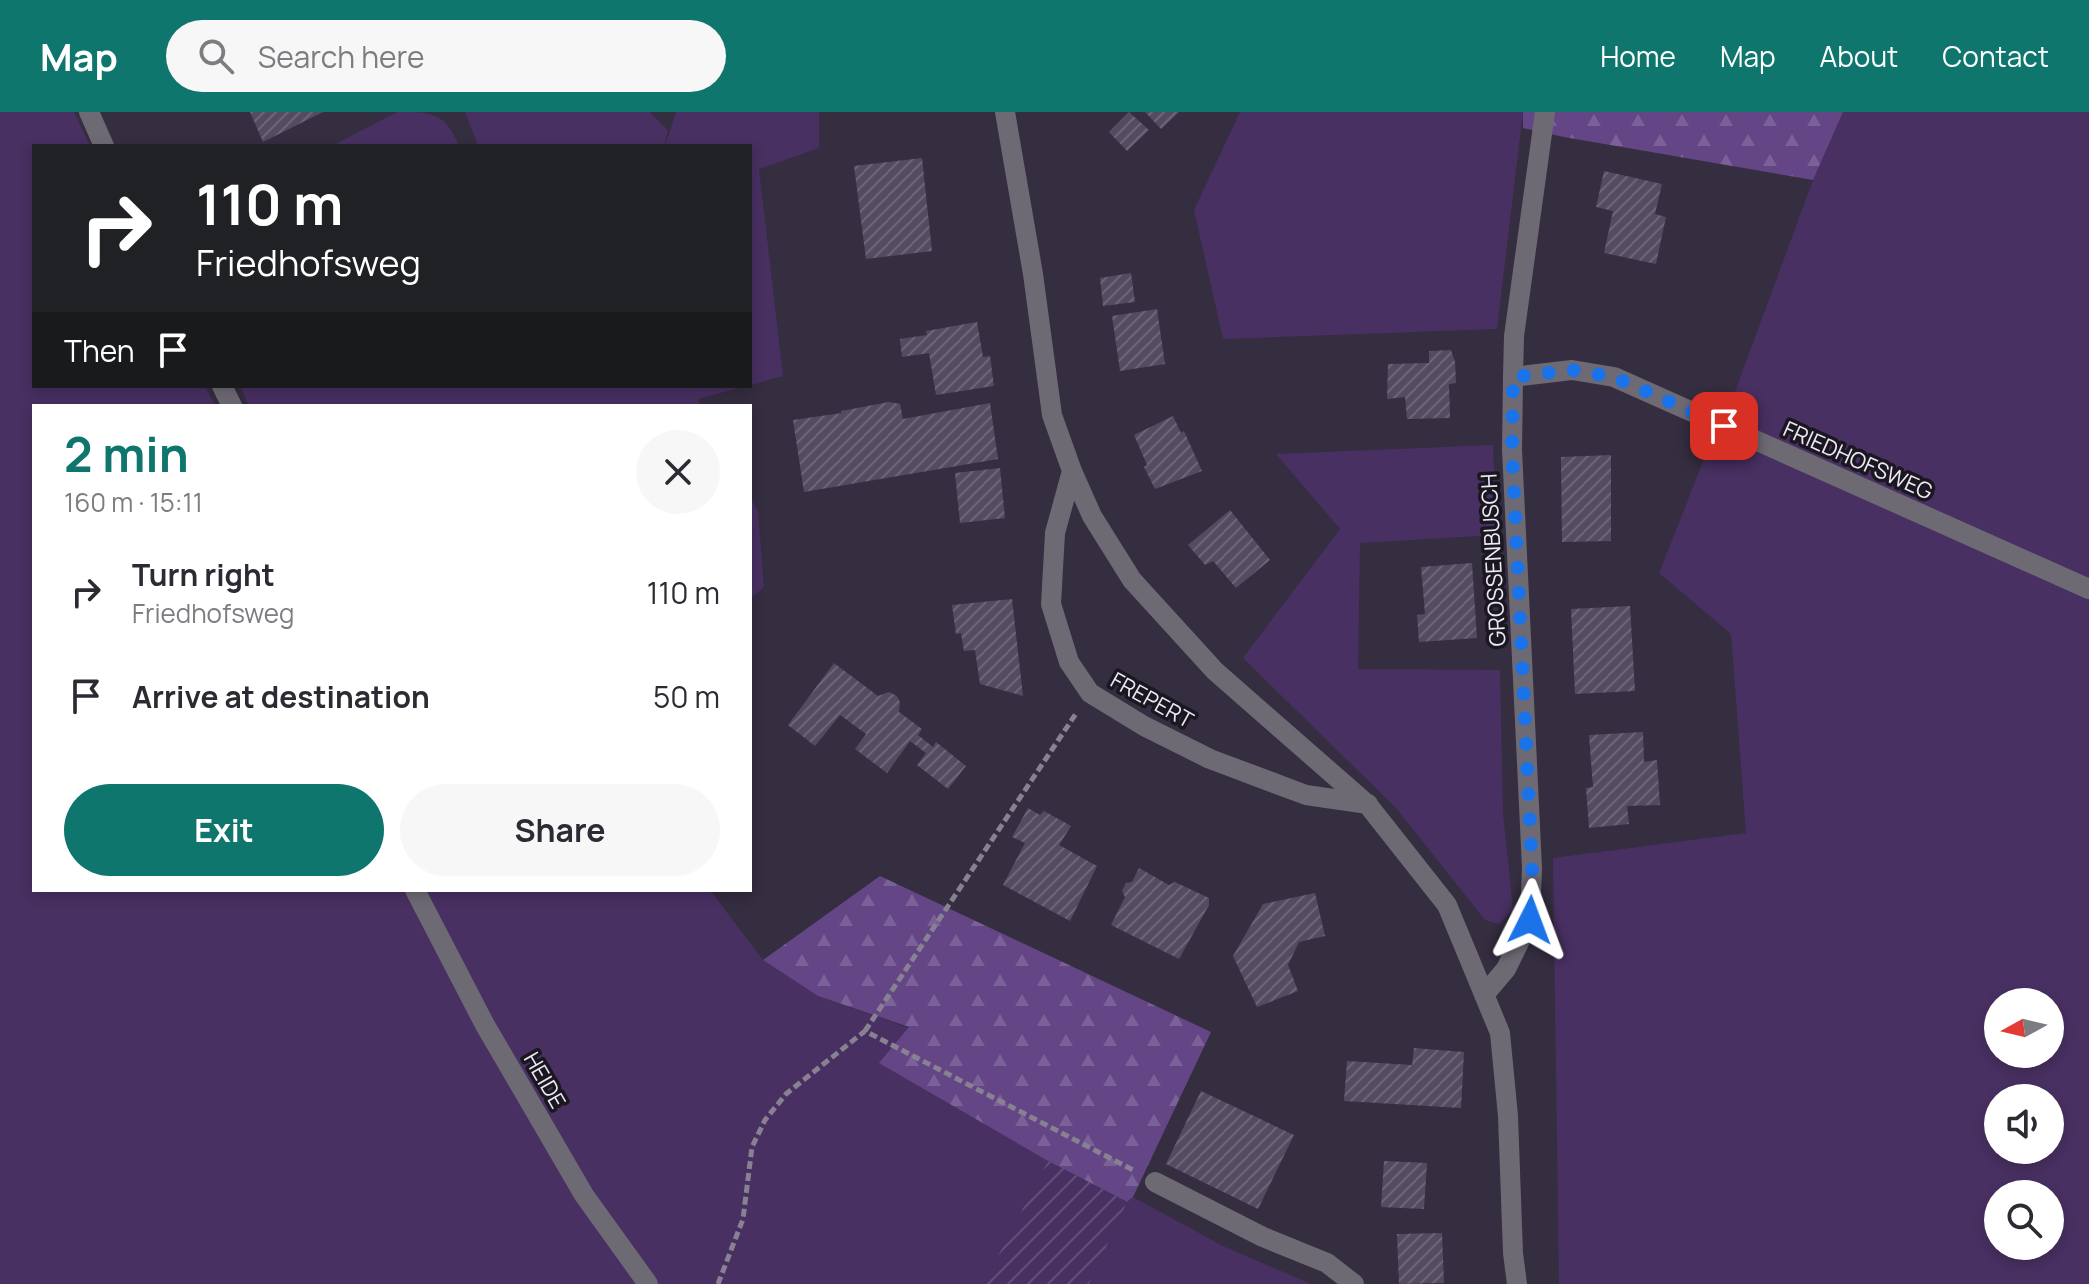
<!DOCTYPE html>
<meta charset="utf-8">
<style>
body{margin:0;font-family:Manrope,sans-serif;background:#f7f7f7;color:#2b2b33;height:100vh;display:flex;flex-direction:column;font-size:30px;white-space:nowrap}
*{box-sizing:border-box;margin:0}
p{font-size:26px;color:#7c7c81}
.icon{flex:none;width:44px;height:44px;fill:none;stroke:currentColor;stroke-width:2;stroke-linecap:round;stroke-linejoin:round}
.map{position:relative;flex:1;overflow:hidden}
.panel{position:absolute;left:32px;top:292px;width:720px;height:488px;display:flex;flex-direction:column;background:#fff;border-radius:0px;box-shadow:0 4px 12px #0003}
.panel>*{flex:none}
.banner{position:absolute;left:32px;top:32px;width:720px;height:244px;border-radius:0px;box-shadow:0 4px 12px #0003;background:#202124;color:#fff;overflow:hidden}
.needle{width:52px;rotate:262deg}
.controls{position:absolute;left:1984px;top:876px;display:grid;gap:16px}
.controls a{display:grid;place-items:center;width:80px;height:80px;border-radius:50%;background:#fff;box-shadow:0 4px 12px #0003;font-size:40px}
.pin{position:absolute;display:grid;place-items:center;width:68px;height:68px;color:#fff;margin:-34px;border-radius:16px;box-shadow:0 4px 12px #0006}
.me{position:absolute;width:88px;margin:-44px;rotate:3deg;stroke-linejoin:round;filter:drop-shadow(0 0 6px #0008)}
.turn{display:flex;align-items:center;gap:28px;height:168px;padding:0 32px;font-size:36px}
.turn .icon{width:104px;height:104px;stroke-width:2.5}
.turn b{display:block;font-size:56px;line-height:68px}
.then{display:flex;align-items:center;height:76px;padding:0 32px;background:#0003;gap:16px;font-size:30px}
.round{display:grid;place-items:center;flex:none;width:84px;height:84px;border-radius:42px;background:#f7f7f7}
.head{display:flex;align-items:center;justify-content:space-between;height:136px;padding:0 32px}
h1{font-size:48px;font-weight:700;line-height:60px;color:#0f766e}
.cta{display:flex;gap:16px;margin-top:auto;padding:16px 32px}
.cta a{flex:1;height:92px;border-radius:48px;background:#0f766e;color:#fff;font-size:32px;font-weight:700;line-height:92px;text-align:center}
.cta a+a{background:#f7f7f7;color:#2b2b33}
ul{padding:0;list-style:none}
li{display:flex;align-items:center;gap:24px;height:104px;padding:0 32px}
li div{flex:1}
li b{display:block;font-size:30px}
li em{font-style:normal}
header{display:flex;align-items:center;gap:48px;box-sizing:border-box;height:112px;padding:0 40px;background:#0f766e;color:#fff}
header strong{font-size:38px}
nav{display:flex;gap:44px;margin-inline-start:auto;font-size:28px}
.search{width:560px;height:72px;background:#f7f7f7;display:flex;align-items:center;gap:20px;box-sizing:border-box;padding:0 28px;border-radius:44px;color:#7c7c81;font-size:30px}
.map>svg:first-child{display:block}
.green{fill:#483062;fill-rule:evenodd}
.forest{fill:url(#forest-firs)}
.garden{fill:url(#garden-furrows)}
.building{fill:url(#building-hatch)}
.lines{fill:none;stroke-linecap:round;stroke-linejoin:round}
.path{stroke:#888191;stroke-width:5;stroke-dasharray:8 4;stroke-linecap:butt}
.minor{stroke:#6e6a74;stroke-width:20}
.route{stroke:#1a73e8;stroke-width:14;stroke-dasharray:0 25.2}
.labels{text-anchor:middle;stroke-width:7;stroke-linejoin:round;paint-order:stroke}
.street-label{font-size:22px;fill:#eee8f5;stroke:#1b1720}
</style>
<header>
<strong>Map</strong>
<div class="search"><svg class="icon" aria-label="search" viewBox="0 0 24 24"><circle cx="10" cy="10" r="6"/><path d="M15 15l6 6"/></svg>Search here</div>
<nav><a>Home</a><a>Map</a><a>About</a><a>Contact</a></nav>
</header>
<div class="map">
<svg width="2089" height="1172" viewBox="0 0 2089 1172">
<defs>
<pattern id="forest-firs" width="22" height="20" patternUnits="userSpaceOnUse" patternTransform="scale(2)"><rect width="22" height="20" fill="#644686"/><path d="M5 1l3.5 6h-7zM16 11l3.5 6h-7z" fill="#7a6198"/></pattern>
<pattern id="garden-furrows" width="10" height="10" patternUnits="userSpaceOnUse" patternTransform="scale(2)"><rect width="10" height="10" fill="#483062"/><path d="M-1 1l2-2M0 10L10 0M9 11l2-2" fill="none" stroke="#634e79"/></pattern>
<pattern id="building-hatch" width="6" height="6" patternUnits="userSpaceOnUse" patternTransform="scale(2)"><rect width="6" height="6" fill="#544b60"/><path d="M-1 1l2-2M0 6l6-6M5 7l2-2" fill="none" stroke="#6d6577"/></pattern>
</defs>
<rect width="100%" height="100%" fill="#352d40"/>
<path class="green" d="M0,0H74L90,34H34V274H205L215,294H34V778H710L763,848L818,884L909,916L880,951L1048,1049L983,1172H0Z
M397,0C432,0 445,0 459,34H332Z
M465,0H650L668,19L664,34H478Z
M676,0H819V36L759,57L783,264L750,273V34H665Z
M1240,0H1523L1497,217L1223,227L1194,98Z
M1843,0H2089V1172H1559L1553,746L1746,721L1731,522L1659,461L1712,327L1729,296L1813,68ZM1998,890H2050V942H1998ZM1998,986H2050V1038H1998ZM1998,1082H2050V1134H1998Z
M240,274H746L698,287L701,294H249Z
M1493,333L1496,423L1360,431L1358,557L1500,558L1503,701L1513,797L1499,812L1485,808L1396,696L1243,546L1340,417L1276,342Z
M750,385L758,400L764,475L750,487Z
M1133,1085L1223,1134L1311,1172H1089L1127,1090Z"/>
<path class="forest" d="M1523,0H1843L1813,68L1564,25L1523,16Z
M880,764L1211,920L1133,1085L1127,1090L1048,1049L879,951L909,915L818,884L763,848Z"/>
<path class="garden" d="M1048,1049L1127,1090L1089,1172H983Z"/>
<path class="building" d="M250,0H323L263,30Z
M1129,0L1149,18L1127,39L1109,20Z
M1145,0H1179L1161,17Z
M922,46L932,139L866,147L854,54Z
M1604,59L1662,72L1655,102L1666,105L1656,152L1604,141L1613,99L1596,95Z
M1131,161L1135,190L1103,194L1100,166Z
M1157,197L1165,252L1120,259L1112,204Z
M977,210L983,245L990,244L994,274L936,283L929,241L902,245L900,227L927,223L926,219Z
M1451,238L1455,250L1456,271L1449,272L1450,306L1407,307L1405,285L1387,287L1388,252L1429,251V239Z
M889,290L900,292L903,307L990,291L998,347L804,380L793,308L842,301L841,299Z
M1173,304L1181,321L1184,319L1202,359L1155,377L1144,355L1147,353L1134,323Z
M1611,343V429L1562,430L1561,345Z
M1000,356L1005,406L960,411L955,361Z
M1230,398L1270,448L1236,476L1213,449L1205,453L1188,433Z
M1472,451L1477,526L1419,530L1417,503L1425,502L1421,455Z
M1012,487L1023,584L980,572L975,538L964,539L961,521L956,522L952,493Z
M1630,494L1635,579L1575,582L1571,497Z
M834,551L878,584L889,580L897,584L900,590L899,600L922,617L918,623L933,635L936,630L966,654L948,677L917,653L926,641L910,629L887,661L855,637L866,622L840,603L815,634L788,613Z
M1643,620L1644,650L1657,648L1660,693L1627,694L1629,712L1589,716L1586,676L1593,675L1589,623Z
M1028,696L1040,703L1044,699L1071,714L1059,733L1097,754L1070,809L1003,773L1025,731L1012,725Z
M1139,756L1169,773L1175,770L1209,786V793L1179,847L1111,813L1125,785L1122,779L1126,771L1132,770Z
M1315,781L1325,824L1299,830L1288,853L1298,879L1257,895L1233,844L1263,792Z
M1414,936L1464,940L1461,996L1344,989L1347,949L1412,953Z
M1201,979L1294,1023L1258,1097L1166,1052Z
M1384,1049L1427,1051L1424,1097L1381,1095Z
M1442,1121L1444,1171L1399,1172L1397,1122Z"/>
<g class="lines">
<path class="path" d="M865,919L1077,600
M718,1172L743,1107L752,1035L765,1008L786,982L865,919L1133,1058"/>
<path class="minor" d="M89,0L104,34
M1005,0L1033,162L1052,303L1072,359L1092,404L1132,468L1215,559L1368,693L1447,793L1500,921L1508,1004L1513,1141L1517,1172
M1513,265L1572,258L1614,265L2089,477
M222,274L232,294
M1072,359L1055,421L1051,492L1069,550L1090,581L1144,614L1210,647L1306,683L1368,692
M415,778L485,913L584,1083L648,1172
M1484,883L1506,857L1530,808L1532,756L1512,338L1513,265L1514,224L1545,0
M1155,1070L1263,1125L1327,1151L1354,1172"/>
</g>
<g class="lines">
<path class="route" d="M1530,808L1532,756L1512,338L1513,265L1572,258L1614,265L1724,314"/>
</g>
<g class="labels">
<g class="street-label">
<text transform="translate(1858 348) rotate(24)" y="8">FRIEDHOFSWEG</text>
<text transform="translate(1493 448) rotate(-93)" y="8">GROSSENBUSCH</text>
<text transform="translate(1152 588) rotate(29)" y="8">FREPERT</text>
<text transform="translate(545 968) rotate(60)" y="8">HEIDE</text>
</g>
</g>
</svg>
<div class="controls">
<a><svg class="needle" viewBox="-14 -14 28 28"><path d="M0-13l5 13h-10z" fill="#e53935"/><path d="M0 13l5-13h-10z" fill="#7c7c81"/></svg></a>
<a><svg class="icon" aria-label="sound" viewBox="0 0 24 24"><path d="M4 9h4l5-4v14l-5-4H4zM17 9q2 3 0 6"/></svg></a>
<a><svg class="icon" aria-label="search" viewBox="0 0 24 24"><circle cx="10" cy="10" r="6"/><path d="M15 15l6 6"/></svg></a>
</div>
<div class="pin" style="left:1724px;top:314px;background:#d93025"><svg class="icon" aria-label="arrive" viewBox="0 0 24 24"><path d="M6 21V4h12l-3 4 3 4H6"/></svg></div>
<svg class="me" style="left:1530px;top:808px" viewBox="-20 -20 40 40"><path d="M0-17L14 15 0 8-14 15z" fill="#1a73e8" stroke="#fff" stroke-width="4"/></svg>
<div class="banner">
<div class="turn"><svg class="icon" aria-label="right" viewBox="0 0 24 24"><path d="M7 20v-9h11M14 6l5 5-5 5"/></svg><div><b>110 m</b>Friedhofsweg</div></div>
<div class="then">Then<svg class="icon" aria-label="arrive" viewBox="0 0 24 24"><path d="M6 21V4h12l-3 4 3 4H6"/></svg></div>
</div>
<section class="panel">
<div class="head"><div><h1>2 min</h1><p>160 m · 15:11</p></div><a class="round"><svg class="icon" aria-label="close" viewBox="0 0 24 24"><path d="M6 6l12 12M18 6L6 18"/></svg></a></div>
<ul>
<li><svg class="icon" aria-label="right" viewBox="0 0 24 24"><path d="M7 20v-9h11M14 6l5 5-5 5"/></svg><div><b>Turn right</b><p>Friedhofsweg</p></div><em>110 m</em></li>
<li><svg class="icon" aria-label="arrive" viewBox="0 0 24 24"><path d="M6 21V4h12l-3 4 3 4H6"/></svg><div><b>Arrive at destination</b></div><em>50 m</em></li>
</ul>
<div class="cta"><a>Exit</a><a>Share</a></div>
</section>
</div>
